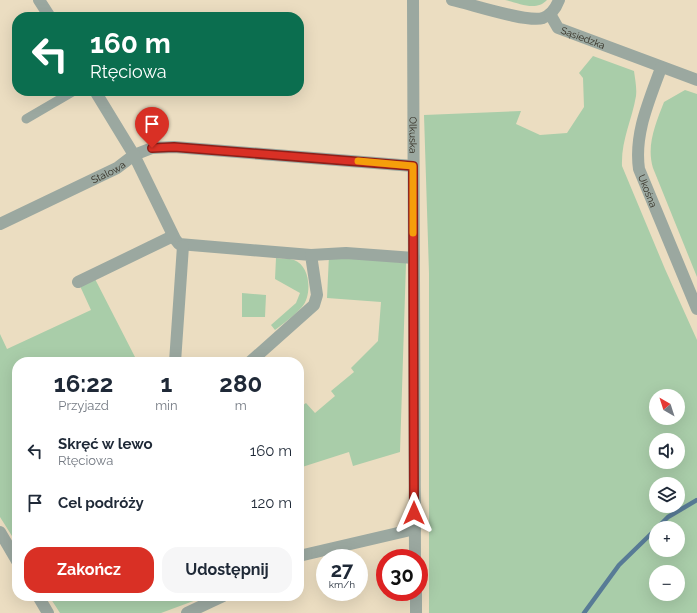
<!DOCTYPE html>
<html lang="pl">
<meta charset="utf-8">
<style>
body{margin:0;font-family:Raleway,sans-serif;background:#f6f6f7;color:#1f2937;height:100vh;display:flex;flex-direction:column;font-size:15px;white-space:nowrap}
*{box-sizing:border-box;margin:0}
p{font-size:13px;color:#747a83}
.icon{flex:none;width:22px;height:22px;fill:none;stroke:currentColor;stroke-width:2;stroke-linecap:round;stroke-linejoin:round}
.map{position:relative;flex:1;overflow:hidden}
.side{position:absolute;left:12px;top:357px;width:292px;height:244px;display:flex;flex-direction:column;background:#fff;border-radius:16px;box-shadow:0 4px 16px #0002}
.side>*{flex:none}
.banner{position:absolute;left:12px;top:12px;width:292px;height:84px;border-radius:16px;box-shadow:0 4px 16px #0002;background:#0b6e4f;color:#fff;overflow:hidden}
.needle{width:26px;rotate:321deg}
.buttons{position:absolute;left:649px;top:389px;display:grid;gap:8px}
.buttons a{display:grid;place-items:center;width:36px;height:36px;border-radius:50%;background:#fff;box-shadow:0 4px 16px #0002;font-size:20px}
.speed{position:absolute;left:316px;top:549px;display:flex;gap:8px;font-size:20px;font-weight:700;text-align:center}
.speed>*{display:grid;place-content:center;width:52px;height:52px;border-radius:50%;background:#fff;box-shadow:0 4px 16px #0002;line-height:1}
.speed small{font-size:10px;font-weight:400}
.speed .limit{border:6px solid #d22;background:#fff;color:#111}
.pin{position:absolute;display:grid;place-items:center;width:34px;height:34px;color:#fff;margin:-41px -17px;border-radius:50% 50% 50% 0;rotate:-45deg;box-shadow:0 0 4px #0007}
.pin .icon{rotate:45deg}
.me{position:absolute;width:44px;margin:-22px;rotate:0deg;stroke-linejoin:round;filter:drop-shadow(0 0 3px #0008)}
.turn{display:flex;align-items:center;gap:14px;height:84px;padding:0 12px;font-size:18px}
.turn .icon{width:52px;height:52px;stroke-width:2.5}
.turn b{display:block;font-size:28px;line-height:34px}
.eta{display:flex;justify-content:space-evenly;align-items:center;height:68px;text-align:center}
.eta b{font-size:24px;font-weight:700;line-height:28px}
.action{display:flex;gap:8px;margin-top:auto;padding:8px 12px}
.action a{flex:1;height:46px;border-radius:16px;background:#d93025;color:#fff;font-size:16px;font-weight:700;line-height:46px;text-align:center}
.action a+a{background:#f6f6f7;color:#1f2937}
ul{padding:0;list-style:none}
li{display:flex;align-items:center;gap:12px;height:52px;padding:0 12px}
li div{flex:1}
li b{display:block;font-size:15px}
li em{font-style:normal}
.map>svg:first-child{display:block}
.green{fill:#a9cda9;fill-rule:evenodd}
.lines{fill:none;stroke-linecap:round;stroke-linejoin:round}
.stream{stroke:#587b96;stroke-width:4.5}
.service{stroke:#9ba8a0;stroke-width:9}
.minor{stroke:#9ba8a0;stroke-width:12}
.route-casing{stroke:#8d1f18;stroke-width:10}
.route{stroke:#d93025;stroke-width:7}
.slow{stroke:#f59e0b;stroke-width:7}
.labels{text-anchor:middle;stroke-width:3.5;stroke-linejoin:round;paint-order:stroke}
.street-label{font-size:10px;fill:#322d22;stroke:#fff}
</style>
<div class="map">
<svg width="697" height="613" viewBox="0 0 697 613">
<rect width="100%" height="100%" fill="#ebddc1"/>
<path class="green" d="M505,0H547C536,12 519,3 505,0Z
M593,56L634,71C635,79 637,88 636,96C632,120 621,140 622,166L665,269L697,340V613H429V273L424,115L521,111L516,124L540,135L567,133L584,107L583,78L579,73ZM656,396H678V418H656ZM656,440H678V462H656ZM656,484H678V506H656ZM656,528H678V550H656ZM656,572H678V594H656Z
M685,90L697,94V277L653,168C646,145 656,123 664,102Z
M329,255L406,263L400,452L353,466L349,452L299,468V408L306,403L315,413L335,396L331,391L354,372L351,368L378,341L381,302L327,298Z
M276,258C281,259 289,258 294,260C311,266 312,296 302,307C294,316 284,323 275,330L271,325L296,303L300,293L275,279Z
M94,277L135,357L124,362H17V544L0,517V334L7,349L91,310L80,286Z
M242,293L266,295L265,317H242Z
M49,596H207L161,613H60Z"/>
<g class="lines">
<path class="stream" d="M657,528L668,517L697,500
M584,613L619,565L656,529"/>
<path class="service" d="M26,119L74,91"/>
<g class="minor">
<path d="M39,0L50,17"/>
<path id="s1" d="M413,0L415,558"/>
<path d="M452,0C471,4 527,23 543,18C551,15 556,8 559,0"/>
<path id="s2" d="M550,14L558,28L697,80"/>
<path id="s3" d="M661,68C649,101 634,134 639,169L697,309"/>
<path d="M95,91L134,155L152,148L174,147L413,166"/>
<path id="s4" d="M0,224L117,168L134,155L175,239L179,244L311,255L317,295L314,305L250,362"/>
<path d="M311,255L346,253L414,258"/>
<path d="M78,282L173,236"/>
<path d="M175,362L183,246"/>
<path d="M0,532L17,561"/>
<path d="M299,556L415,529"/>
<path d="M416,592V613"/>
<path d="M38,596L48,613"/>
<path d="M187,613L223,596"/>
</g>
</g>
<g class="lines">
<g class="route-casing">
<path id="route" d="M152,148L174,147L413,166L414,513"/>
</g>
<use href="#route" class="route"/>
<path class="slow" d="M358,161L413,166V233"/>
</g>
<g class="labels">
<g class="street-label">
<text dy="4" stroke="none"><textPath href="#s2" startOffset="43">Sąsiedzka</textPath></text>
<text dy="4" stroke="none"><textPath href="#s1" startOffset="135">Olkuska</textPath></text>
<text dy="4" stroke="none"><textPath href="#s4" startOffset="120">Stalowa</textPath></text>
<text dy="4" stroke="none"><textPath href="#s3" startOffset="128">Ukośna</textPath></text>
</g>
</g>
</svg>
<div class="buttons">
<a><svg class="needle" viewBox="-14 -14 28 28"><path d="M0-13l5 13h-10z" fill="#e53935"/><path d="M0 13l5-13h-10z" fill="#747a83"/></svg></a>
<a><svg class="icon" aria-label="sound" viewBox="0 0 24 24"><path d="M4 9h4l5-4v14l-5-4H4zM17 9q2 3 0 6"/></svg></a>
<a><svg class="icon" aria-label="layers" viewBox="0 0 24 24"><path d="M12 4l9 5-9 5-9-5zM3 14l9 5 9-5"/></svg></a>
<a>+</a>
<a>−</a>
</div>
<div class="speed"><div>27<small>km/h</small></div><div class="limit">30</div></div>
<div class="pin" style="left:152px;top:148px;background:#d93025"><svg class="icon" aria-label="arrive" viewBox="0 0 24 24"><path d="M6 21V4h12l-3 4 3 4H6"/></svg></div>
<svg class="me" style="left:414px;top:513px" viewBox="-20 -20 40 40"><path d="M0-17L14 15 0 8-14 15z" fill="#d93025" stroke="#fff" stroke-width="4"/></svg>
<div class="banner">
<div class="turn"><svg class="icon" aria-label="left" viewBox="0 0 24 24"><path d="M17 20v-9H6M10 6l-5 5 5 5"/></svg><div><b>160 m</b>Rtęciowa</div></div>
</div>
<section class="side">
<div class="eta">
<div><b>16:22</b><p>Przyjazd</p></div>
<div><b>1</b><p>min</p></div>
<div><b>280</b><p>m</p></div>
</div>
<ul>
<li><svg class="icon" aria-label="left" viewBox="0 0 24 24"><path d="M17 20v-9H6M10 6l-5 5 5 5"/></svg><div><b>Skręć w lewo</b><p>Rtęciowa</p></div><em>160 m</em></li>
<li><svg class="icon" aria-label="arrive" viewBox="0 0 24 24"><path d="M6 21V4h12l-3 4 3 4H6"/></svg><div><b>Cel podróży</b></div><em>120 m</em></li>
</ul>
<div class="action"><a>Zakończ</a><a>Udostępnij</a></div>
</section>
</div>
